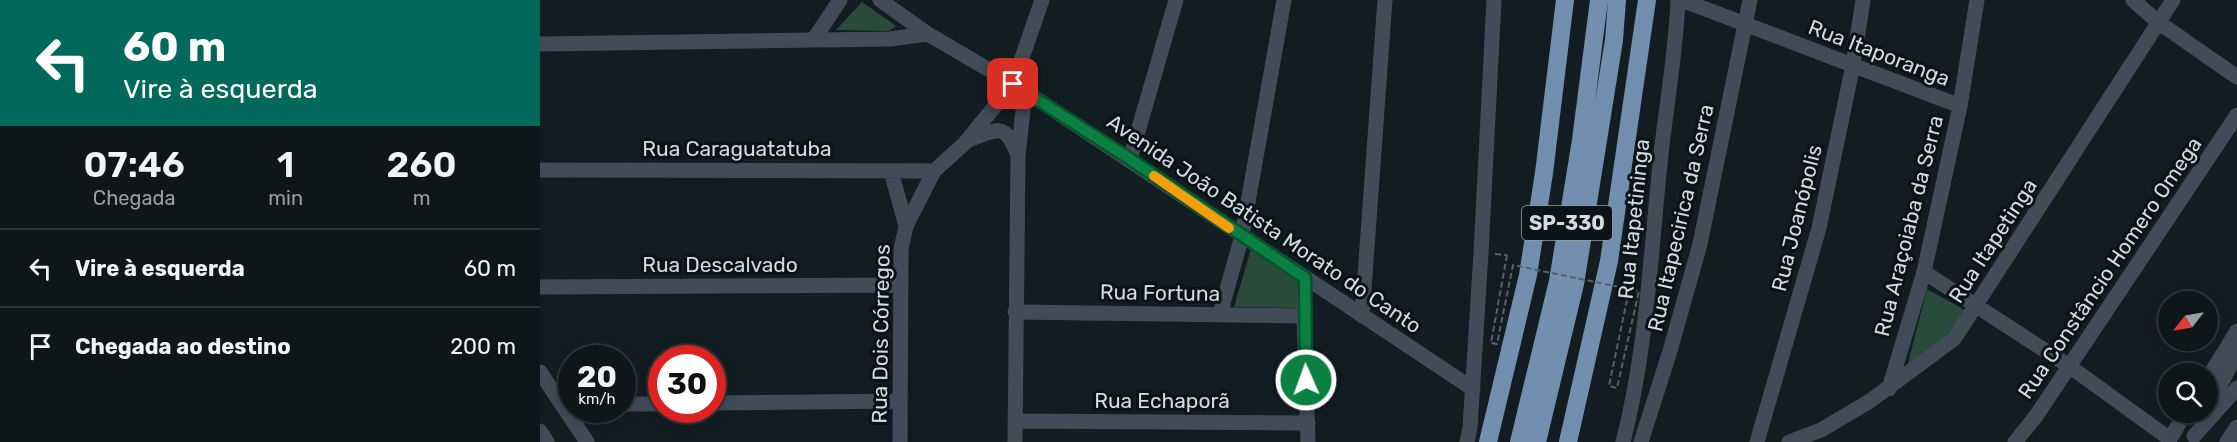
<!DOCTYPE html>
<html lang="pt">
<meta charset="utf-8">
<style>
body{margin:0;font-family:Rubik,sans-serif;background:#171f23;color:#f1f3f6;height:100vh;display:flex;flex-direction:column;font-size:22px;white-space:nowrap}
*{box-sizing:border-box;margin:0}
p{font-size:20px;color:#9b9fa2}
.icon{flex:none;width:33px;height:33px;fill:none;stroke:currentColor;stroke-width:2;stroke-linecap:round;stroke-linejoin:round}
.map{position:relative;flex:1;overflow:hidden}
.details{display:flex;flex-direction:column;background:#0e161a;width:540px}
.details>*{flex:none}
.hud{background:#00695c;color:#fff;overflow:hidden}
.needle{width:39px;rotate:239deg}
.controls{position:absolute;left:1618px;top:291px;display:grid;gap:12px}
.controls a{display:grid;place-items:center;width:60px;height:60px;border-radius:50%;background:#0e161a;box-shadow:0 3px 15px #0003,0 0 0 2px #2e3539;font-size:30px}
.speed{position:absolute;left:18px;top:345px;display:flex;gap:12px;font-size:30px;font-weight:700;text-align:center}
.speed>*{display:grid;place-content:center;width:78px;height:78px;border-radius:50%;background:#0e161a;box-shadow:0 3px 15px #0003,0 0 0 2px #2e3539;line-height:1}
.speed small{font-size:15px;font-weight:400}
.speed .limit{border:9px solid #d22;background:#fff;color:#111}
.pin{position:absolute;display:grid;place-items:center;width:51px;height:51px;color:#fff;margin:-26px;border-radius:12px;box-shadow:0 3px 9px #0006}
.me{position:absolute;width:66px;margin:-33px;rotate:358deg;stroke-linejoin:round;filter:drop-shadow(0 0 4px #0008)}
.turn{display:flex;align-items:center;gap:21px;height:126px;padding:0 24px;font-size:27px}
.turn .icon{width:78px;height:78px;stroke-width:2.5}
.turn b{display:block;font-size:42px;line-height:51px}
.eta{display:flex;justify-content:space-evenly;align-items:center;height:102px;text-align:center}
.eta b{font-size:36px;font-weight:600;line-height:42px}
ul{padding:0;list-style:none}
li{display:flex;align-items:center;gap:18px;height:78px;padding:0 24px;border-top:2px solid #2e3539}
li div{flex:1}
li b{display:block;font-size:22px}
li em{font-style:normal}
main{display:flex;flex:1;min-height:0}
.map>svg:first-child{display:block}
.green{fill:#2a4a3c}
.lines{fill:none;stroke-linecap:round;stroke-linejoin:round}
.path{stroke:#586266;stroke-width:2;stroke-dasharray:6 3;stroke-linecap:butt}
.minor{stroke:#414c59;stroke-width:15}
.highway{stroke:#738eaf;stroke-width:18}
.path-bridge{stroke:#586266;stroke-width:2;stroke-dasharray:6 3;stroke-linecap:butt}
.route-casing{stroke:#07532c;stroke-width:15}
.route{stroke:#0b8043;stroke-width:10}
.slow{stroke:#f59e0b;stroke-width:10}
.labels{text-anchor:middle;stroke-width:6;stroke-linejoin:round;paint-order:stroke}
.shield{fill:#091418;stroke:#969fa3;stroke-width:1.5}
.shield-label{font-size:20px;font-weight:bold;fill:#d3dbde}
.street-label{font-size:21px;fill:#d3dbde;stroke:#091418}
</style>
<main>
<section class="details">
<div class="hud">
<div class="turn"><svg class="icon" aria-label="left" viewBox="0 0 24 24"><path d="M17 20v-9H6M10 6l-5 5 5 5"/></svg><div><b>60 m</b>Vire à esquerda</div></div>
</div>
<div class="eta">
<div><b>07:46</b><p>Chegada</p></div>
<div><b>1</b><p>min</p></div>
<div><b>260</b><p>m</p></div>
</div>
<ul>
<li><svg class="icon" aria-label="left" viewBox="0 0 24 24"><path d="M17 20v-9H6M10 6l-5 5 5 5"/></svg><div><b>Vire à esquerda</b></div><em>60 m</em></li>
<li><svg class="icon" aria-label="arrive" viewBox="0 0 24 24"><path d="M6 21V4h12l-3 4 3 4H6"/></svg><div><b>Chegada ao destino</b></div><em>200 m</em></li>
</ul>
</section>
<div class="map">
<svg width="1697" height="442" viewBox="0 0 1697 442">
<rect width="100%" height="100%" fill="#121d22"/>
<path class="green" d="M322,2L356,26L349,31L296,30Z
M711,249L760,281V308L694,307Z
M1387,289L1430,313L1395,346L1367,367Z"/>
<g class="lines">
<path class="path" d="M955,254L967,255
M1088,295L1095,283"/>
<path class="minor" d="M340,0L388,34L485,91L933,389
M1142,0L1420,106
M1593,0L1618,22L1697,77
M274,39L300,0
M0,44L350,39L388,34
M429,140C456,129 465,122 477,153
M590,159L636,0
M0,170L394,171
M351,171L366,226
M1384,272L1529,366L1630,439
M765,278L764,316L768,442
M0,287L361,285
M475,312L764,316
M680,314L702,236L744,0
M822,316L845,0
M0,372L47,442
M1668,378L1697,331
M1349,389L1384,272L1420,106L1437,0
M172,403L360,401
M82,404H122
M1668,408L1697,353
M475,421L768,423
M0,431L7,442
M1654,436L1697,388
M360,442L361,249L366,226L394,171L425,143L473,84L502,0
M475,442L478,156L485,91
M927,442L930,428L941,253L954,0
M1083,442C1108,345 1111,244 1122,145C1128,96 1136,49 1138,0
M1101,442L1130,351L1160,244L1210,0
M1217,442L1279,228L1313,65L1323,0
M1249,442L1281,430L1330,401L1414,339L1633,0
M1475,442L1496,416L1697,115
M1628,442L1646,412
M1687,442L1697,427"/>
<path class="highway" d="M948,442L988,275L1004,173L1025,0
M979,442L1018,281L1041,140L1059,0
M997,442L1035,284L1074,40L1077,0
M1028,442L1069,261L1107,0"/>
<path class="path-bridge" d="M967,255L951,343L957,344L973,265L1099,291L1077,388L1069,386L1088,295"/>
</g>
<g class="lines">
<g class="route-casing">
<path id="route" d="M473,84L590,159L765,278L766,380"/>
</g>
<use href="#route" class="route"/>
<path class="slow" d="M614,176L689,228"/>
</g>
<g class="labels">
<rect class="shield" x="982" y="206" width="90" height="34" rx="4.5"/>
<g class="shield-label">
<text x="1027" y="230">SP-330</text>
</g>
<g class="street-label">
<text transform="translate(1339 53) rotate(21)" y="7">Rua Itaporanga</text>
<text x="197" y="156">Rua Caraguatatuba</text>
<text transform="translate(1141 218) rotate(-77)" y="7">Rua Itapecirica da Serra</text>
<text transform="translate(1257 218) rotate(-76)" y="7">Rua Joanópolis</text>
<text transform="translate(1094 219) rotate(-84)" y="7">Rua Itapetininga</text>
<text transform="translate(724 224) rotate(34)" y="7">Avenida João Batista Morato do Canto</text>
<text transform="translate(1369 226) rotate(-76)" y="7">Rua Araçoiaba da Serra</text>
<text transform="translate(1453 241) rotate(-57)" y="7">Rua Itapetinga</text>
<text x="180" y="272">Rua Descalvado</text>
<text transform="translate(1570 268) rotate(-56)" y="7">Rua Constâncio Homero Omega</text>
<text transform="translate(620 293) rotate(1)" y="7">Rua Fortuna</text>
<text transform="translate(341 334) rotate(-89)" y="7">Rua Dois Córregos</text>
<text x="622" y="408">Rua Echaporã</text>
</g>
</g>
</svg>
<div class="controls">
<a><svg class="needle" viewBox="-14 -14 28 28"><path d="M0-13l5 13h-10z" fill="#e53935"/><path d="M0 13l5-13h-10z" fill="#9b9fa2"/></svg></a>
<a><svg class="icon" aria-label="search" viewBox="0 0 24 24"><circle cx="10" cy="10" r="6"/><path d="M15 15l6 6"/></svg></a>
</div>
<div class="speed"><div>20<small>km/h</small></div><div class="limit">30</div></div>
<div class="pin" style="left:473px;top:84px;background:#d93025"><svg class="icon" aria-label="arrive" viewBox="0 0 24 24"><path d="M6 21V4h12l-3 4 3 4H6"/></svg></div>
<svg class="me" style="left:766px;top:380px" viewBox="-20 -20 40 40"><circle r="17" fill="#0b8043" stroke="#fff" stroke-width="3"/><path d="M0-11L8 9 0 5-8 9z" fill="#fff"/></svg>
</div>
</main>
